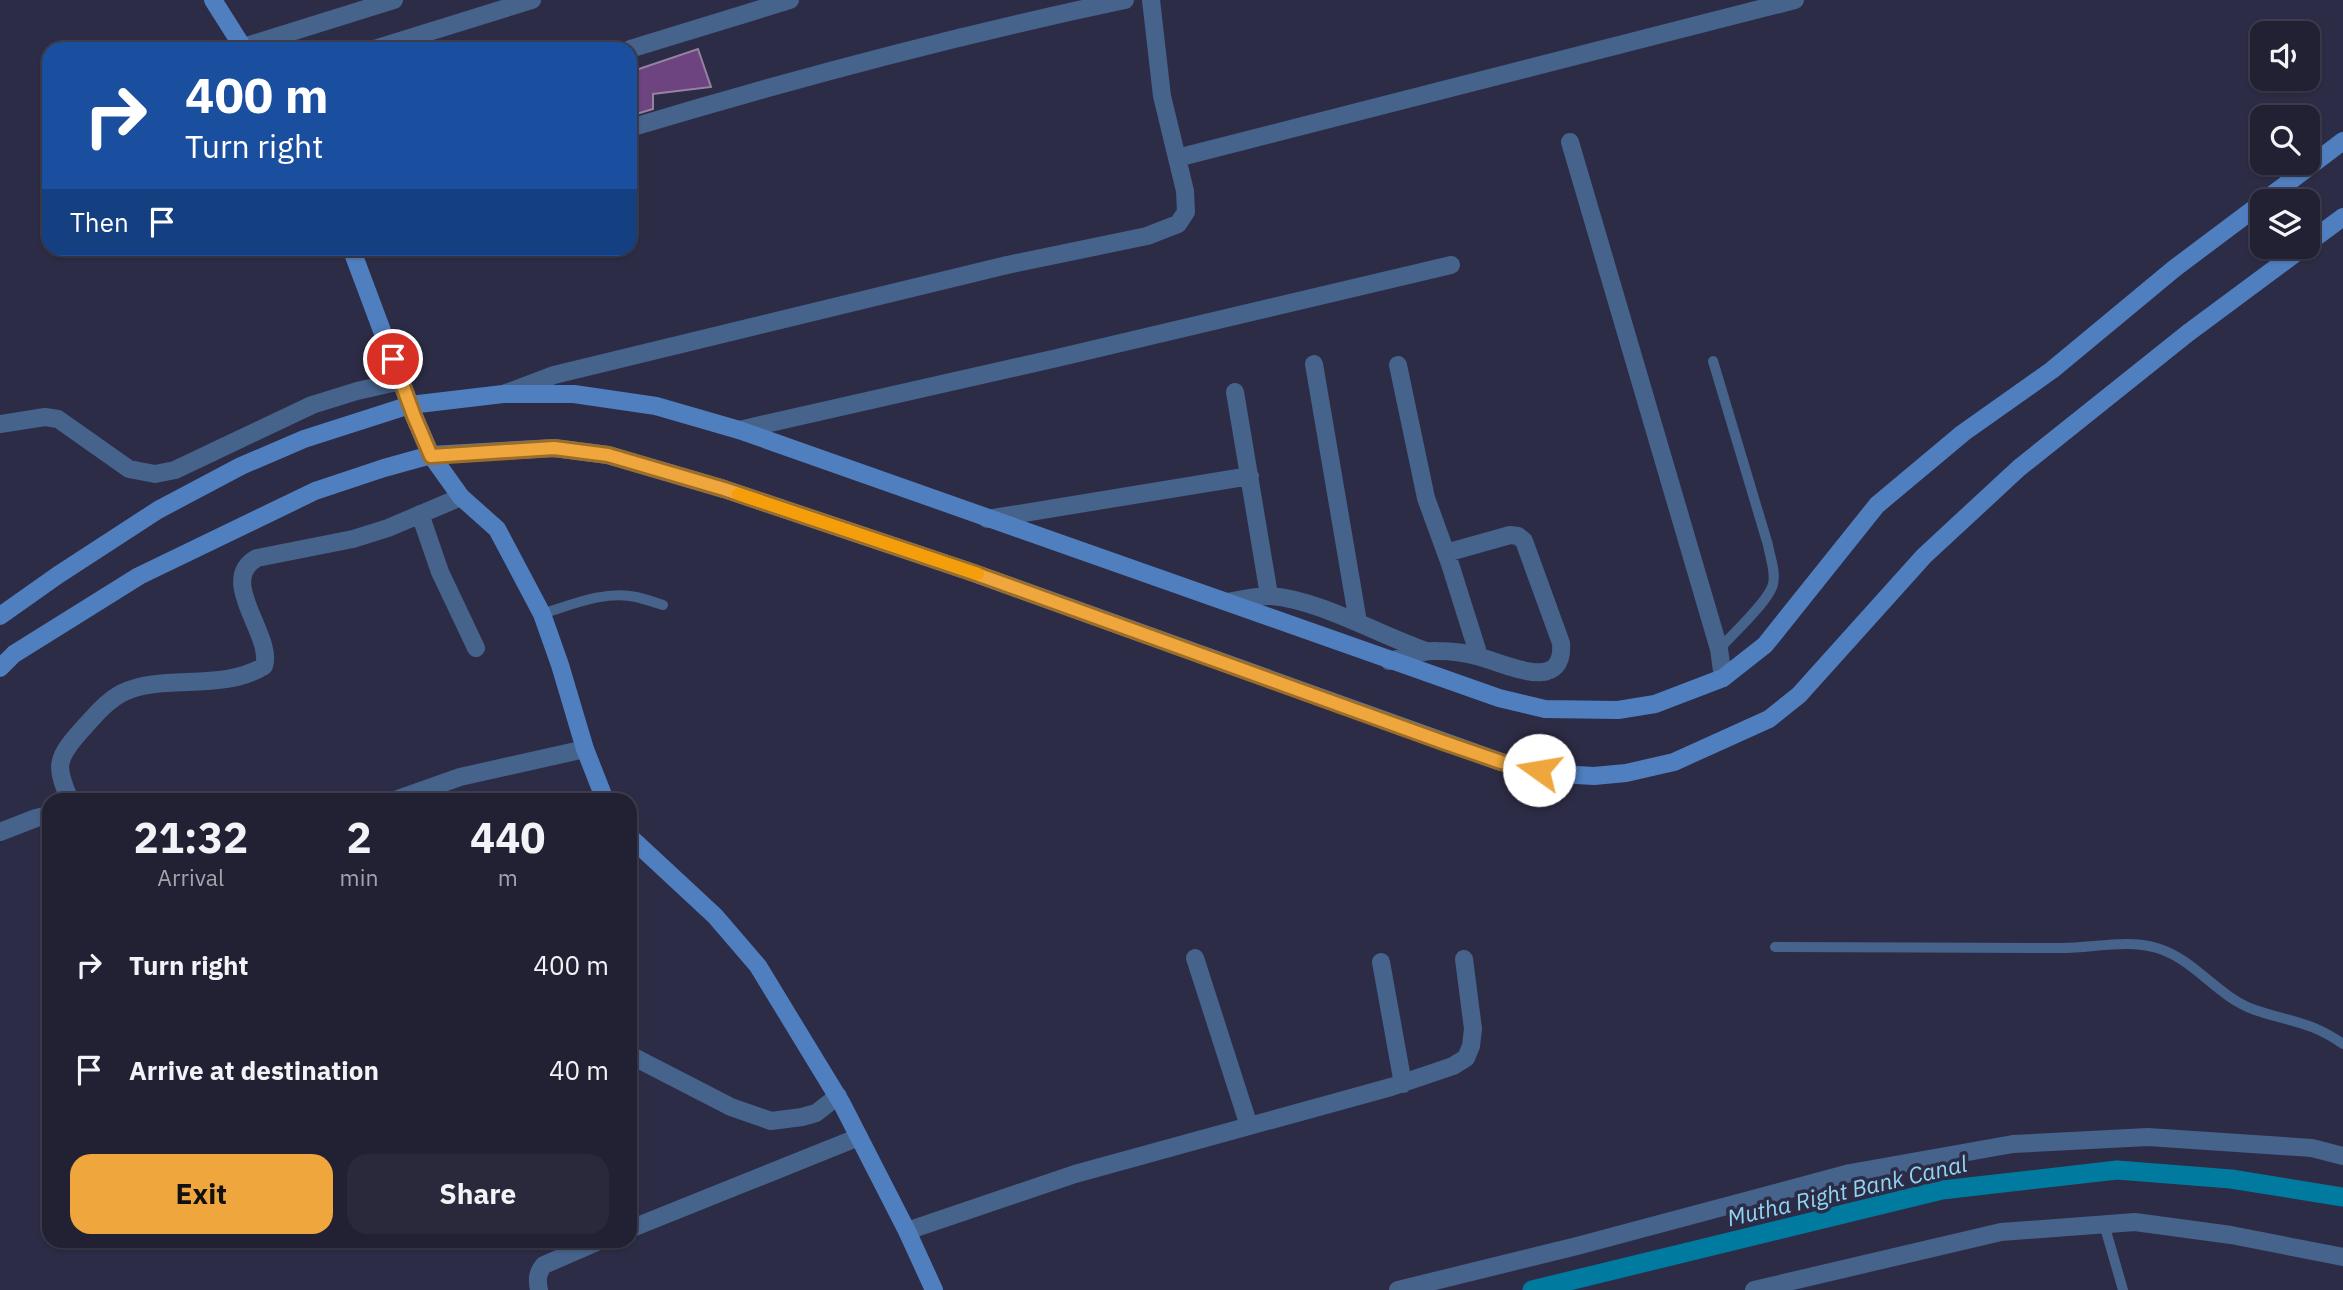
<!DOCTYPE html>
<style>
body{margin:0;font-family:"IBM Plex Sans",sans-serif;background:#2a293c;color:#f1f3f6;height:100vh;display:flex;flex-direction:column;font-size:26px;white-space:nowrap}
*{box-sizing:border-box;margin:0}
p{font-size:23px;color:#a2a3ac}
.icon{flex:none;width:38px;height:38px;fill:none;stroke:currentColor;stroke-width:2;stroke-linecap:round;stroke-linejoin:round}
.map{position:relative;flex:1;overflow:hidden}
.drawer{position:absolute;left:42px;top:793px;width:595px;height:455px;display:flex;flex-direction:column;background:#222134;border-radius:21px;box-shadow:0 2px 5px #0004,0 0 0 2px #3f3e4f}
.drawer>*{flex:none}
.guide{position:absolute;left:42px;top:42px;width:595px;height:214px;border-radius:21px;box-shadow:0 2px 5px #0004,0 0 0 2px #3f3e4f;background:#1a4fa0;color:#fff;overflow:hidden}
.fabs{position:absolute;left:2250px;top:21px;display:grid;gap:14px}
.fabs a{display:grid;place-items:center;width:70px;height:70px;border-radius:14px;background:#222134;box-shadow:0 2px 5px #0004,0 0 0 2px #3f3e4f;font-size:35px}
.pin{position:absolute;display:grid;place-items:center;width:60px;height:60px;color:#fff;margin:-30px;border:4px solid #fff;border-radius:50%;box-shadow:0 2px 7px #0007}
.me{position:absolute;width:77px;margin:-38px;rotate:283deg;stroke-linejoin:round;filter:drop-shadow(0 0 5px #0008)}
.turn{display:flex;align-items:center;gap:24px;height:147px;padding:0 28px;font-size:32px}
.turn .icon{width:91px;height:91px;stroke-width:2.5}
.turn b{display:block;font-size:49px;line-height:60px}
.then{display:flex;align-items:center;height:66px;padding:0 28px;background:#0003;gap:14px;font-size:26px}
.eta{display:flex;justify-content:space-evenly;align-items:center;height:119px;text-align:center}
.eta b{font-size:42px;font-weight:800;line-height:49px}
.primary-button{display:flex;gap:14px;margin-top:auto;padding:14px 28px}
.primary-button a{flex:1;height:80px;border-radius:21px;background:#efa73d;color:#111;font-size:28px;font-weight:800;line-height:80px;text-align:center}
.primary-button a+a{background:#2a293c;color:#f1f3f6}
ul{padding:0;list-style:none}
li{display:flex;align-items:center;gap:21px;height:105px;padding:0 28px}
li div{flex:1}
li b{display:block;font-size:26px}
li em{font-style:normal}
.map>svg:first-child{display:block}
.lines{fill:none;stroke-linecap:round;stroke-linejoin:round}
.canal{stroke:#007b9f;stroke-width:19}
.building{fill:#6e4480;stroke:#95829e;stroke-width:2}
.lane{stroke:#46638c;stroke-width:10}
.street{stroke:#46638c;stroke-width:18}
.secondary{stroke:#507fc0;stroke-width:18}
.route-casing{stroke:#9b6d28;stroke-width:18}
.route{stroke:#efa73d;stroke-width:12}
.slow{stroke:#f59e0b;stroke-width:12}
.labels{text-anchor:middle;stroke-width:7;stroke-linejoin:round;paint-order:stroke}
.water-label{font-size:23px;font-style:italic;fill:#90d5f3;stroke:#2d2c46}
</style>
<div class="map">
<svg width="2343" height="1290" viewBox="0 0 2343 1290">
<rect width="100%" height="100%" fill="#2d2c46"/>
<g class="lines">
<path class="canal" d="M1532,1290L1942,1190L2117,1170L2231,1179L2343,1197"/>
</g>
<path class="building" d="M698,49L711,87L653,94V109L630,116V72Z"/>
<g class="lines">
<path class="lane" d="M1713,361L1768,545C1770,557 1776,572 1773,584C1770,600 1731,636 1719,649
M542,614C571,605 605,590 636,597C645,599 654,602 663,605
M1775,947C1871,947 1966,948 2062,948C2093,948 2127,939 2157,948C2196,960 2216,996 2255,1010C2290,1022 2310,1021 2343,1044
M2104,1224L2123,1290"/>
<path class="street" d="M243,47L394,0
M374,49L532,0
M630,49L790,0
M630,128C793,79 958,35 1125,0
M1570,142L1719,649L1723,678
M1177,158L1795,0
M1314,364L1358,622
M1398,365L1426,498L1450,564L1479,656
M1235,392L1269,595
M506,393L554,375L1007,265L1147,236L1178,224L1186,212L1185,191L1162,96L1151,0
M0,424L45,417L58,419L129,469L155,474L175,470L312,405L357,391L401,381
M739,430L1057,358L1451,265
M420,514L440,572L476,648
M987,519L1250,476
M1228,602C1242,600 1258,595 1271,596C1320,600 1379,635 1426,651
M1389,661C1405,657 1421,650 1437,651C1451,651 1467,653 1480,657C1504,663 1565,695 1561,643L1524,541L1518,536L1510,535L1446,553
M70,800C56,768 55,760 79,733C92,719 105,702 122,693C162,673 222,692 264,666C274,636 216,580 257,558L353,539L388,528L461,497
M395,800L460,777L585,749
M0,832L36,818L49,815
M1195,958L1249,1126
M1381,962L1403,1084
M630,1055L731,1107L771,1121L802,1117L816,1113L838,1096
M630,1229L859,1137
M907,1231L1075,1174L1391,1087L1453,1066L1466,1058L1471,1046L1473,1029L1464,959
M539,1290C537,1280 537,1273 544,1265L599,1241
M1398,1290L1577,1246L1850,1173L2013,1144L2148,1137L2312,1148L2343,1156
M1754,1290L2001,1232L2135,1222L2231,1235L2343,1257"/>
<path class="secondary" d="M213,0L244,49
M2264,201L2343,141
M2308,243L2343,217
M351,248L414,416L431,455L461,497L497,529L542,614L560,665L585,749L605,800
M0,616L58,575L158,510L241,466L304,439L410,405L503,394H574L656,406L739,430L1499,698L1545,709L1618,710L1655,704L1723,678L1765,645L1877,505L1963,433L2052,370L2175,268L2263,202
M0,668L14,654L139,576L315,491L384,468L431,455L554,448L608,455L724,489L971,572L1501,762L1559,774L1594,776L1626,773L1674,762L1769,719L1799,695L1924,556L2019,468L2188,333L2304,247
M630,837L715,916L758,966L842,1104L907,1231L934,1290"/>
</g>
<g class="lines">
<g class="route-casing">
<path id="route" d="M393,359L414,416L431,456L554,448L608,455L724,489L971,572L1443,742L1501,762L1539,770"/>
</g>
<use href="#route" class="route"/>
<path class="slow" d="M738,494L978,574"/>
</g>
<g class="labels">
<g class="water-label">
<text transform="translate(1847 1191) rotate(-13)" y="8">Mutha Right Bank Canal</text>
</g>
</g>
</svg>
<div class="fabs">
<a><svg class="icon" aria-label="sound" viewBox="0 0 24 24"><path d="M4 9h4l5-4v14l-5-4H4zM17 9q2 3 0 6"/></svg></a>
<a><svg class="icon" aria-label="search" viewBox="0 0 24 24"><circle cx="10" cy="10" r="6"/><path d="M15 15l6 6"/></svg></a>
<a><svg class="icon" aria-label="layers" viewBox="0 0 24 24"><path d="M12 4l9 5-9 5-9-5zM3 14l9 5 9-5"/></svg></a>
</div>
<div class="pin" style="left:393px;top:359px;background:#d93025"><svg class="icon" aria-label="arrive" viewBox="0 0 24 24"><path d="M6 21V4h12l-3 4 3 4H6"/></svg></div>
<svg class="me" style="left:1539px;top:770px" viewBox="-20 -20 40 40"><circle r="19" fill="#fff"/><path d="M0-13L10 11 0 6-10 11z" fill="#efa73d"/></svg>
<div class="guide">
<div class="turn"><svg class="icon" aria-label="right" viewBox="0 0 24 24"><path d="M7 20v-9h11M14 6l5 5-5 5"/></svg><div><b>400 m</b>Turn right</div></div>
<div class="then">Then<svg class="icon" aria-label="arrive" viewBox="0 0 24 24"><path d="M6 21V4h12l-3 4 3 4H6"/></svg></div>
</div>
<section class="drawer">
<div class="eta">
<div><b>21:32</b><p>Arrival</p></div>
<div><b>2</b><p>min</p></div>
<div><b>440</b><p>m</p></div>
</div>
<ul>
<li><svg class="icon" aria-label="right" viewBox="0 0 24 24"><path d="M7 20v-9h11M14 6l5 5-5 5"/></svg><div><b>Turn right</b></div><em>400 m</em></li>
<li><svg class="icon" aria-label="arrive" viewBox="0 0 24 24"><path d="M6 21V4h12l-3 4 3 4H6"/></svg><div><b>Arrive at destination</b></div><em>40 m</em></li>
</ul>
<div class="primary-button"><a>Exit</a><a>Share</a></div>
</section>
</div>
